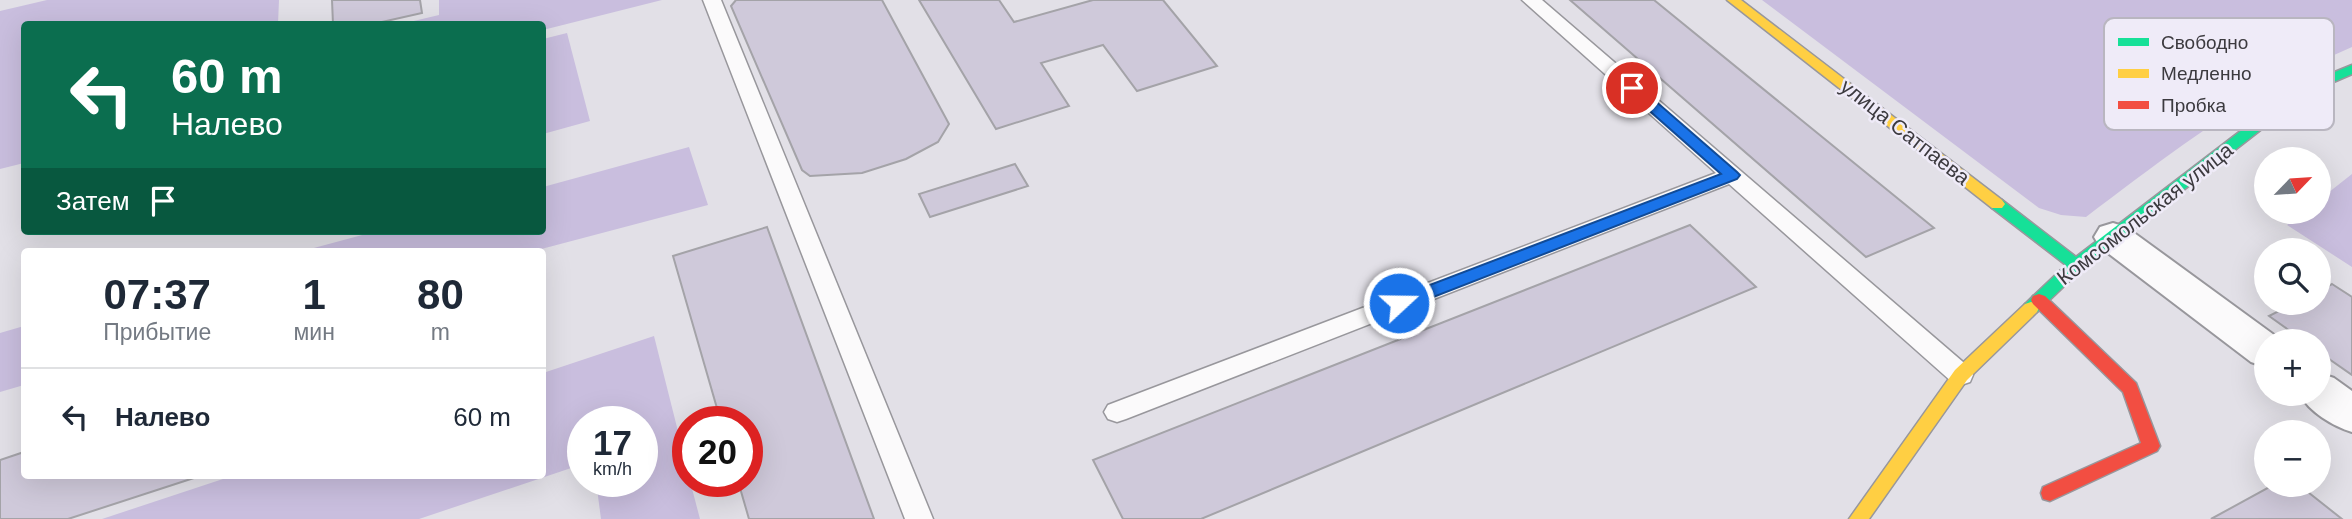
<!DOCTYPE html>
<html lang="ru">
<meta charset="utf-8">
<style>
body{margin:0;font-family:Helvetica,sans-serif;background:#f6f6f7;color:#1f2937;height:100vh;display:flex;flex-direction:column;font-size:26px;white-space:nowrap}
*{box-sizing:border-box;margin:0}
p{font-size:23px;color:#747a83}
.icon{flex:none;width:38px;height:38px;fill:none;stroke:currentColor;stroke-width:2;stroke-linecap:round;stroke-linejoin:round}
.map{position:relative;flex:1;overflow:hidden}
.details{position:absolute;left:21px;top:248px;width:525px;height:231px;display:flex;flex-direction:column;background:#fff;border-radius:7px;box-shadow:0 7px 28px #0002}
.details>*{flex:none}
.banner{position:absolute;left:21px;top:21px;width:525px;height:214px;border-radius:7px;box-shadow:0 7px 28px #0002;background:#0b6e4f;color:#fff;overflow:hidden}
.needle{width:46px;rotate:65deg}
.tools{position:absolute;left:2254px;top:147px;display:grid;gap:14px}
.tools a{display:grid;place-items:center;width:77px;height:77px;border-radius:50%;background:#fff;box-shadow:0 7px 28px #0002;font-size:35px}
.speed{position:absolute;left:567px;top:406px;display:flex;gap:14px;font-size:35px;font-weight:700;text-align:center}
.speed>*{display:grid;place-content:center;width:91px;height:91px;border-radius:50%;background:#fff;box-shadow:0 7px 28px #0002;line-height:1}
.speed small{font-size:18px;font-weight:400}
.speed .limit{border:10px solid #d22;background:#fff;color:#111}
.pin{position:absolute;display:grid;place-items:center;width:60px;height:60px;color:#fff;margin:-30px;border:4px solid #fff;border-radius:50%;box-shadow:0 2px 7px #0007}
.me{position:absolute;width:77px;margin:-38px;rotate:69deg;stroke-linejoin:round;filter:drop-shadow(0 0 5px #0008)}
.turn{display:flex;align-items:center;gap:24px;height:147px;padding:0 35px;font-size:32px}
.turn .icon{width:91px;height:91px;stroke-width:2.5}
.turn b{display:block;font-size:49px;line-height:60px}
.then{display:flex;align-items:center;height:66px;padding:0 35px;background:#0003;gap:14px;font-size:26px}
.eta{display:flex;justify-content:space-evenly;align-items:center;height:119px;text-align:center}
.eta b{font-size:42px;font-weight:700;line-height:49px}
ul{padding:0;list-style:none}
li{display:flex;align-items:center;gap:21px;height:98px;padding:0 35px;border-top:2px solid #e0e1e3}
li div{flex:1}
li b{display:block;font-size:26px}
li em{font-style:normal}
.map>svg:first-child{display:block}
.green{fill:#c9bede}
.building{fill:#cfc9da;stroke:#a4a3a8;stroke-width:2}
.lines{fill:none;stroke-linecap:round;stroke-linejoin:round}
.lane-casing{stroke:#98979c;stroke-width:3}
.street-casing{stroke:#98979c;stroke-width:4}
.fast-casing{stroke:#98979c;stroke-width:3}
.slow-casing{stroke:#98979c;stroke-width:3}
.jam-casing{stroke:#98979c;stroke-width:3}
.lane{fill:#fbfafb;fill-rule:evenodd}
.street{fill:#fbfafb;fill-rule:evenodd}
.fast{fill:#16e098;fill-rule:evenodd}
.slow{fill:#ffcf43;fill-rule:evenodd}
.jam{fill:#f24e42;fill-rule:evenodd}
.route{fill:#1a73e8;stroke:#114b97;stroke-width:2}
.labels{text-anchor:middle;stroke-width:5;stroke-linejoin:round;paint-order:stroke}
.street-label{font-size:21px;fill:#3c3a3f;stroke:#efebf8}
.key{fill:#efebf8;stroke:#b9b6c0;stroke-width:2}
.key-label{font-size:19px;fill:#3c3a3f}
</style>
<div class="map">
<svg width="2352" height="519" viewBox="0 0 2352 519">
<rect width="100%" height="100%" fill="#e2e0e7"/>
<path class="green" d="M47,0H279L278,24H24V163L0,169V11Z
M439,0H662L543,30L542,24H401L439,15Z
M1762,0H2352V47C2255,88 2169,154 2086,217L2061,215L2039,208Z
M567,33L590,121L543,134V39Z
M689,147L708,205L530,252H299L377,231H542L543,187Z
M2352,174V267L2287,225L2304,212H2319V200Z
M24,326V385L0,392V333Z
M654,336L688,471V481H690L700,519H601L596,481H642V422H583V464L419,519H102L232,476H542L543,373Z"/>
<path class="building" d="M332,0H420L422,13L373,24H333Z
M736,0H882L949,124L938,142L906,159L862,173L810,176L802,170L731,6Z
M919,0H999L1014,22L1093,0H1163L1217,66L1137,91L1103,45L1041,63L1069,106L996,129Z
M1570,0H1654L1934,228L1866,257Z
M1015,164L1028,186L930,217L919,194Z
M1690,225L1756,287L1201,519H1123L1093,460Z
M767,227L874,519H749L738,481H747V422H721L673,256Z
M2332,284L2352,297V375L2319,352V341H2304L2269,316L2295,303H2319V291Z
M24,452V476H200L68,519H0V460Z
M2273,485H2299L2342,519H2211Z"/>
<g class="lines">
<g class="lane-casing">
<path id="lane" d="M703,0H721L933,519H905Z
M1522,0H1542L1970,368L1973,375L1970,382L1961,385L1952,382L1729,184L1126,419L1117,422L1108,419L1104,412L1108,405L1716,173Z"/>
</g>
<g class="street-casing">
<path id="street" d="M2113,223L2126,227L2281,340L2266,341V367L2251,362L2100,247L2094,237L2100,227Z
M2319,373L2334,378L2352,391V432C2333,426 2309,412 2300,394H2319Z"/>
</g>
<g class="fast-casing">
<path id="fast" d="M2352,65V74L2308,93L2082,269L2037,312H2025L2023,308L2025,304L2066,265L1992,208L1989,204L1992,200H2002L2076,257L2298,87Z"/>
</g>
<g class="slow-casing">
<path id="slow" d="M1727,0H1741L2002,200L2005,204L2002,208H1992Z
M2031,302L2037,304L2039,308L2037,312L1967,380L1869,519H1849L1955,370L2025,304Z"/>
</g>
<g class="jam-casing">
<path id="jam" d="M2039,294L2045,296L2136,383L2160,446L2157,451L2050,501L2043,499L2041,493L2043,487L2141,443L2123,392L2033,304L2031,300L2033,296Z"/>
</g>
<use href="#lane" class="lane"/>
<use href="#street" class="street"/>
<use href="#fast" class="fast"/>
<use href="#slow" class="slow"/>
<use href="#jam" class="jam"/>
</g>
<path class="route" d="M1632,83L1637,85L1737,172L1740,175L1737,179L1405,308H1393L1391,303L1393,299L1721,174L1627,91V85Z"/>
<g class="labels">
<g class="street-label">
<text transform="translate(1905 132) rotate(38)" y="7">улица Сатпаева</text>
<text transform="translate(2145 214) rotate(-38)" y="7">Комсомольская улица</text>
</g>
</g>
<rect x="2104" y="18" width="230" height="112" rx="10" class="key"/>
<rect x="2118" y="38" width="31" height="8" fill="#16e098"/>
<rect x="2118" y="69" width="31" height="9" fill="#ffcf43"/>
<rect x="2118" y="101" width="31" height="8" fill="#f24e42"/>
<g class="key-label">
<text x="2161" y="49">Свободно</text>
<text x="2161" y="80">Медленно</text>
<text x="2161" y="112">Пробка</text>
</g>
</svg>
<div class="tools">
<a><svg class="needle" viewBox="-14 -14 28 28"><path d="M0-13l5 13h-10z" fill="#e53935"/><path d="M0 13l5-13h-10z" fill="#747a83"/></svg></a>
<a><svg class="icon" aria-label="search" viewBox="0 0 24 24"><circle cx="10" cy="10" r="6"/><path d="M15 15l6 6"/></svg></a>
<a>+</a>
<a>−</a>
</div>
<div class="speed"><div>17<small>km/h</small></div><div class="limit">20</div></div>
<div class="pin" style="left:1632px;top:88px;background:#d93025"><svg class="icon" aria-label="arrive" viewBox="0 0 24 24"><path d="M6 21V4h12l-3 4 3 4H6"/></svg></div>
<svg class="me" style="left:1399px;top:303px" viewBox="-20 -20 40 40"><circle r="17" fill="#1a73e8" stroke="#fff" stroke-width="3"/><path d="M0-11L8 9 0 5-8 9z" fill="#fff"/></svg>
<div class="banner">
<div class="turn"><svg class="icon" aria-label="left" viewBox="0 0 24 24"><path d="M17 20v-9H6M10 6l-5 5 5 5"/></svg><div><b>60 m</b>Налево</div></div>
<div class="then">Затем<svg class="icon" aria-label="arrive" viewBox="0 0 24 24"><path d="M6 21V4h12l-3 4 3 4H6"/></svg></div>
</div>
<section class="details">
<div class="eta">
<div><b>07:37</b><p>Прибытие</p></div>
<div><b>1</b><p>мин</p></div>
<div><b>80</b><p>m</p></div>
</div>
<ul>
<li><svg class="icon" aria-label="left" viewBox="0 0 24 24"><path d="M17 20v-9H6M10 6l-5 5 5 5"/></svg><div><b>Налево</b></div><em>60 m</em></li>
</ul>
</section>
</div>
